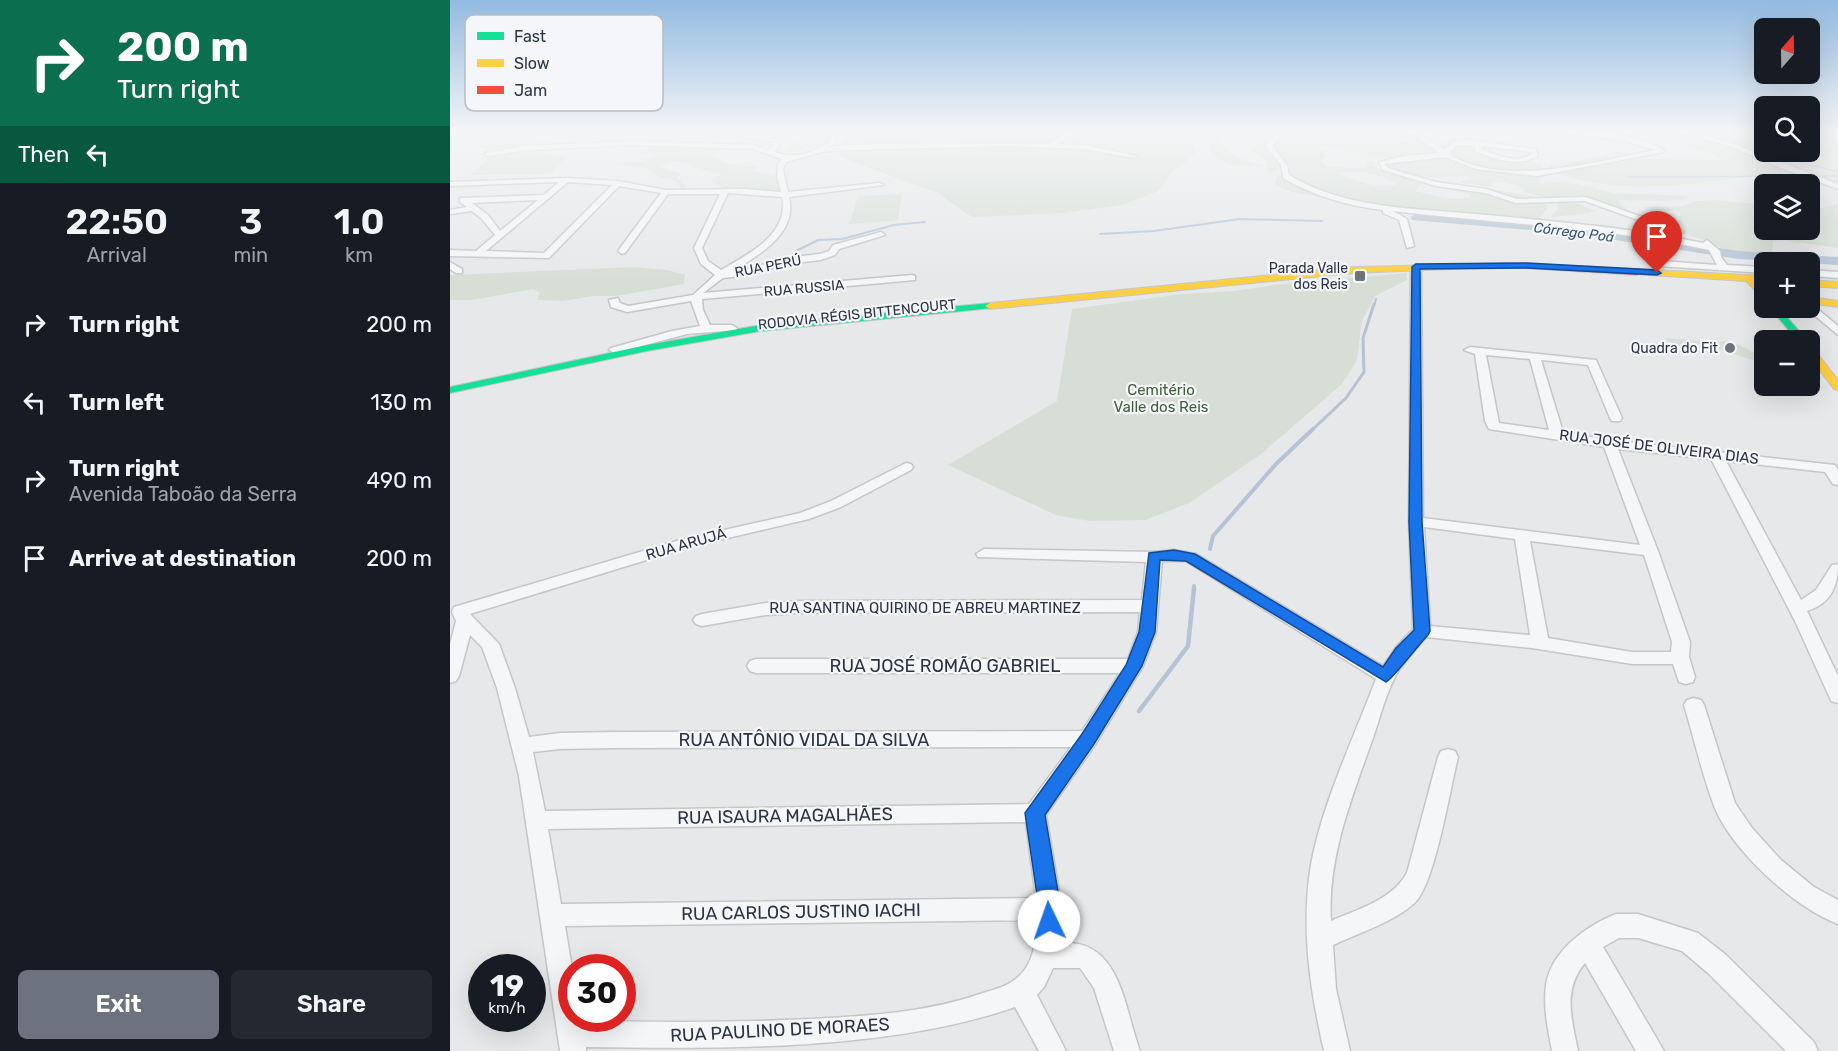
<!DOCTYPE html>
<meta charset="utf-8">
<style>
body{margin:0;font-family:Rubik,sans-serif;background:#242831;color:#f1f3f6;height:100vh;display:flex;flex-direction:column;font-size:22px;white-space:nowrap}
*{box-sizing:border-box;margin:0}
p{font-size:20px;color:#9ea1a6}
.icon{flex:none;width:33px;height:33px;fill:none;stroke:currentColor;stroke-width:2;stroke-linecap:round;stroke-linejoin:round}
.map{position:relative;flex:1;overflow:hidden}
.details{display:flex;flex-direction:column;background:#171b24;width:450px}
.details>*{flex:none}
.top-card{background:#0b6e4f;color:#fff;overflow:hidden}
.needle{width:39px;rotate:20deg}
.tools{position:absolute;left:1304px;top:18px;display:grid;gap:12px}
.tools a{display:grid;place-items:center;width:66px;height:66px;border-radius:9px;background:#171b24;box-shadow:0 6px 24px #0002;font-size:30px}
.speed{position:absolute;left:18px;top:954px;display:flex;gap:12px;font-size:30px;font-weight:700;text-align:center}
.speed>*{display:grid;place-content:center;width:78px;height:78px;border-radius:50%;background:#171b24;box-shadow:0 6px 24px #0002;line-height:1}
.speed small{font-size:15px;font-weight:400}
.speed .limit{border:9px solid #d22;background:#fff;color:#111}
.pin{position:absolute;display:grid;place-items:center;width:51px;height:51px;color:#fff;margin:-62px -26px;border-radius:50% 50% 50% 0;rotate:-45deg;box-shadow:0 0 6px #0007}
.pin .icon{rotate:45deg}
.me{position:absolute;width:66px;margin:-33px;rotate:357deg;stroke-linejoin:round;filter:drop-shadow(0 0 4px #0008)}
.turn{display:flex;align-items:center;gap:21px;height:126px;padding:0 18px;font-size:27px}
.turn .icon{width:78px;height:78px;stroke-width:2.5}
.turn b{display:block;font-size:42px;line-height:51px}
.then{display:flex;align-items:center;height:57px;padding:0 18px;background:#0003;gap:12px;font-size:22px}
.eta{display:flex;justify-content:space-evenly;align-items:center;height:102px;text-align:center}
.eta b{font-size:36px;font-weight:600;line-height:42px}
.cta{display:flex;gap:12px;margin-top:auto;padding:12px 18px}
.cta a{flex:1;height:69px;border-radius:9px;background:#6c737f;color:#fff;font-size:24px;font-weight:600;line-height:69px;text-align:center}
.cta a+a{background:#242831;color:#f1f3f6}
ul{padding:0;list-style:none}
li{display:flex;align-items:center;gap:18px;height:78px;padding:0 18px}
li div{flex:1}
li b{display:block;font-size:22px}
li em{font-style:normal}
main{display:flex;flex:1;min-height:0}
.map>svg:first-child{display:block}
.green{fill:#d6ded6;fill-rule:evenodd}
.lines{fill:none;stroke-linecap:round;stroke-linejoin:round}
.stream-far4{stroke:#b4c4d5;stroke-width:1.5}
.stream-far3{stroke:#b4c4d5;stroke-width:2}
.stream-far2{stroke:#b4c4d5;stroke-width:3}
.stream-far1{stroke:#b4c4d5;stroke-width:4}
.stream{stroke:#b4c4d5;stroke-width:4.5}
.river{fill:#b4c4d5;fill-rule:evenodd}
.street-casing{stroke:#c4c6c8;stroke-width:3}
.fast-casing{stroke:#c4c6c8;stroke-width:2}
.slow-casing{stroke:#c4c6c8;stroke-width:2}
.jam-casing{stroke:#c4c6c8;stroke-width:2}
.street{fill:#f5f6f7;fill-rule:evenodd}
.fast{fill:#16e098;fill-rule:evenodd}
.slow{fill:#ffcf43;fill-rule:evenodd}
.jam{fill:#f24e42;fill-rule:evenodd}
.route{fill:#1a73e8;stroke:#114b97;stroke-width:1.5}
.poi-dot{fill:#6c737f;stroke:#f4f6f9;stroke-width:2}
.labels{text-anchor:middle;stroke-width:4.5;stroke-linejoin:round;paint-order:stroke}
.far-water-label{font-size:14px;font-style:italic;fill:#34527a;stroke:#f4f6f9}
.far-street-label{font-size:14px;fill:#2b3445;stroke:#f4f6f9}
.far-poi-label{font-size:14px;fill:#2b3445;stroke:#f4f6f9;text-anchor:end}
.park-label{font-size:15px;fill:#3f6138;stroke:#f4f6f9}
.street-label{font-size:15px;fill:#2b3445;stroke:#f4f6f9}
.near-street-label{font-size:18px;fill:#2b3445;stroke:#f4f6f9}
.key{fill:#f4f6f9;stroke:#b8bcc3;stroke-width:1.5}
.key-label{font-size:16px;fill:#2b3445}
</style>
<main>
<section class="details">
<div class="top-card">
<div class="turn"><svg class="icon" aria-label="right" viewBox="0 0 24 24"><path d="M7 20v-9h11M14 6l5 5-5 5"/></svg><div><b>200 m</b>Turn right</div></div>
<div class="then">Then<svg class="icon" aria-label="left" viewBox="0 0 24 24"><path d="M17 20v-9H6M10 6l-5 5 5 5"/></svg></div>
</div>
<div class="eta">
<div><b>22:50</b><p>Arrival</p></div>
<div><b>3</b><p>min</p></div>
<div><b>1.0</b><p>km</p></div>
</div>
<ul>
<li><svg class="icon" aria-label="right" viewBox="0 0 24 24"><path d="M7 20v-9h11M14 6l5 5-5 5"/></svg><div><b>Turn right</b></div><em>200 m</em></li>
<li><svg class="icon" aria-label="left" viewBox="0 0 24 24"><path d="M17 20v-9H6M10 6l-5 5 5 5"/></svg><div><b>Turn left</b></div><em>130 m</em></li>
<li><svg class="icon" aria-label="right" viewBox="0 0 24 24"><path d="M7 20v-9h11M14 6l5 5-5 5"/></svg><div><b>Turn right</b><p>Avenida Taboão da Serra</p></div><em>490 m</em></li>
<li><svg class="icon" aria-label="arrive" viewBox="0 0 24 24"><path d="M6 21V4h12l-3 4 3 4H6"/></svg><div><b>Arrive at destination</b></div><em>200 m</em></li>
</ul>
<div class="cta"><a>Exit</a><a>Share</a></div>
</section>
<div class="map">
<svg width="1388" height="1051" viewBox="0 0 1388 1051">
<rect width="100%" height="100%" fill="#e6e8ea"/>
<path class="green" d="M0,131H89L66,136L96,146L81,151L116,158L100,174L20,175L45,153L22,144L29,142L25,140H0Z
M364,131H375L379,142L338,153L339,145L365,137Z
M393,131H738L745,154L719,175L708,191L673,205L612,213L522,217L487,193L390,157L389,149L393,144Z
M754,131H775L785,135L771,136L765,140L787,157L812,166C797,167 769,167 761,151C758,144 758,138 754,131Z
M826,131L815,147L818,154L833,166L819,174L817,161L800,150L809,144L808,138L794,135L789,132Z
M832,131H851L849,135L854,141L878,140L869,131H974L965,136L977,144L953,137L915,136L942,143L959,141L987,149L991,154C971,155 948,160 928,158C906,156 889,144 868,146L877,157L871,160L877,167L916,168L918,161H925V165L932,171L950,176L1070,194C1080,196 1094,197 1098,207L1090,218L1083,221L945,211L842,192L825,185L827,176L839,169L840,167L828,155L824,147L835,137ZM908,171L934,177L947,184C930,190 903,181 888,173ZM972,184L1017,193L1020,197C1005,203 980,194 965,191Z
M1169,131H1226L1267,141L1345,172C1259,179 1186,201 1099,171V165L1124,162L1168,152L1179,153L1176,157L1179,159L1272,160L1258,152L1217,141L1222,137L1195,132L1185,134Z
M1232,131H1314V152H1359V131H1388V185L1281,143Z
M998,137L1053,142L1061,145L1055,150H1033L1092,164V169L1100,174L1090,178L1089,183L1094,185V181L1122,183L1163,193L1239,196L1236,199L1218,201L1169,200V203L1180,211L1202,219L1215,222L1229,220L1230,212L1201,209L1196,207L1233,206L1246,201L1266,200L1314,205V230H1359V208H1373L1388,204V248L1332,240L1323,241L1322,253C1299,257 1277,252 1257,241L1158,210C1145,201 1134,193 1117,196L1115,198L1147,212L1101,217L1109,208L1106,201L1074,192V189C1065,184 1052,180 1042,183L1041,187L1011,182L1020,179L1019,176C997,175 952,184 936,165L937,163L1000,156L1002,153L986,145L996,143Z
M240,141L276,142L273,150L261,156L279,164L308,167L303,171L325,176L330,191L274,188L260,180L272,175L240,166L241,164L225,161L210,166L231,174L226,177L236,187L232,188L224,180L210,178L198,168L164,164L192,161L209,155L185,153C204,143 228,145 249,144Z
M452,194L448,220L399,224L408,196Z
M185,267L217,270L235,275L234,284L166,296H143L113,301L87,300L90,293L84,289L22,300H0V275Z
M956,273L957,280L925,296L912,321L907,360L892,384L811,454L739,503L695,520L640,521L606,515L498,465L607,401L622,309L732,294L785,291L825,285Z
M1215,338L1263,342C1284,338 1297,350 1314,358V370L1305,367L1310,363C1298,357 1266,351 1260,342C1244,345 1229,352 1215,338Z"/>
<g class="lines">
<path class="stream-far4" d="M1263,131L1314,151
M1314,152L1388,172
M1365,176H1388
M1178,177L1354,176"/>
<path class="stream-far3" d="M650,234L704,231L790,219L872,221
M346,251L368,240L392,239L444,225L475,222
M924,306L926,299"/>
<path class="stream-far2" d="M862,430L896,398L914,372L913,338L924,304"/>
<path class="stream-far1" d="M760,549L763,536L826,464L863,429
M744,589V586"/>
<path class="stream" d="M689,711L738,646L744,588"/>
<path class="river" d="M967,213L1004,214L1126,226L1289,251L1388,257V265L1289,259L1126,234L962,220L961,217Z"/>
<g class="street-casing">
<path id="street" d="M381,131H387L385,143L380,147C451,141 524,145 596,144C606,144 614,131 623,131L621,136L608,144L634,145L687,156L684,158L634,149L558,146L394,150L372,152L336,162L333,170L338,192L430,183L434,185L339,197C348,233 309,255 283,271L298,269L335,258L370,254L379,251L383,245L431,232L435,235L389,249L385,255L371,260L336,264L299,275L273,278L253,293L462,275L465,276V280L252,299L253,310L260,325H282L287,328L286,330L237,334L165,353L159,350L161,348L222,331L250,326L241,301L177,312L161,307L159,300L168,298L170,303L178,306L243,295L265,275L251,264L244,248L270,194H218L175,253L172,254L168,251L211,193L169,186L99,258L0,256V250L26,251L45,235L32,219L22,211L0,214V210L17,207L10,202V198L94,195L109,182L0,186V182L116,178L168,181L216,190L294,189L331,192L327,177L328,163L332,159L302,149L184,145L77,150L37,156L35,153L77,146L184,141L303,145L318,150L323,146V142L287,135L289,132L328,140L329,147L324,152C345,159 360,154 379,142ZM118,182L162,185L94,253L36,251ZM278,193L332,197C340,234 297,255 271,270L258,261L252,248ZM88,200L50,231L38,215L22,203Z
M826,131H832L830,138L822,146L837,165L839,175C896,209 962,208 1026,214C1102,221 1178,227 1253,243L1257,240L1270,251L1271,257L1277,265L1314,267V273L1208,266L1206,264L1211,261L1267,265L1259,250C1155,227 1049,224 943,211L957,219L964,246L957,248L949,220L933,213V210C897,206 864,196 833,178L831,165L815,146L825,136Z
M945,131H988L975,138L995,150L1003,142L1017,140L1086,149L1088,156C1068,168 1045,159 1025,151V145H1007L999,154C1053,189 1147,161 1206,150L1175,141L1094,131C1132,131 1181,129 1214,150V152L1087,176L1026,169L995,157L935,164L938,168L951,172L986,182L1036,189L1067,199L1136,197L1234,232L1227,234L1135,201L1066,203L1035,193L986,186L933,170L929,162L955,156L990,153L968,139L970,135ZM1032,146L1081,152L1082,154C1067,164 1046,155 1030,149Z
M1226,131H1238L1284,144L1388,184V189L1323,165L1280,146Z
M0,262L12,269V273H6L0,269Z
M966,264L971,267L973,518L1190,545L1154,447L1039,429L1035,421L1025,354L1014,350L1020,347L1146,360L1172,418L1170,421H1162L1160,418L1138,365L1091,360L1113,432L1159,440L1385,465L1388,470V485L1383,484L1375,472L1276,461L1351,600L1366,590L1382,565L1388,564C1388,587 1381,603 1357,611L1388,676V703L1381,701L1379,696L1345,621L1261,459L1168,449L1208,551L1240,642L1239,657L1245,677L1243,682L1236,684L1229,682L1223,664H1182L1082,648L976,637C965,650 952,662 945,677C935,696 930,718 923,738C902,797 877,858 881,921C908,909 942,900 957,873L988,757L991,751L998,749L1005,751L1008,757C1000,790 986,875 968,899C952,919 906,934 883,945L886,989L900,1051H874C861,994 852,937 859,878C867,814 903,740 926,679L736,561H712L706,632L693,666L645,745L596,815L612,909L610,943C671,938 674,1008 690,1051H664L644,988L630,968H603L594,987L587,995L616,1051H589L565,1007C439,1051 271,1049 136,1047V1051H110L69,776L47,688L32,647L20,635L9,676L6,681L0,683V644L6,621L2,612L4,607L230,540L350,513L381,501L456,463L461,464L463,467L461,470L391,507L359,519L239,547L20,614L49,644L65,688L79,737L110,733L164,732L632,731L670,673H306L300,671L297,666L300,661L306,659H678L688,632L690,612L351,613L316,615L252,626L246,624L243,620L246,616L252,614L316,603L351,601L692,600L696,562L528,557L526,554L534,549L704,552L724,550L746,554L933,666L946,647L963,629L959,522L961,267ZM1036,355L1080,359L1099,430L1049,423ZM974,527L1065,539L1080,635L980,626ZM1080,541L1194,555L1222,642L1221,652H1182L1098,638ZM621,747L579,804L95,811L83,752L110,749L164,748ZM576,822L586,898L111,904L98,829ZM587,920C586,941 584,964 567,978C557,987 542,990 530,994C475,1013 416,1016 359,1019C283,1023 207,1022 131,1021V1018H122V968L115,926Z
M1359,270L1388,272V278L1359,276Z
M1359,302L1388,326V335L1356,308H1359Z
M1244,698L1251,700L1254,705L1285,803L1302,828L1331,860L1364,887L1388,900V924C1344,907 1282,851 1264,806C1252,774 1244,738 1234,705L1237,700Z
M1166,914H1188L1248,933L1276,955L1364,1042L1368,1051H1336L1258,973L1232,951L1188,938H1169L1153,947L1214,1051H1186L1135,963C1112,990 1122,1020 1128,1051H1102C1098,1029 1093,1008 1096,985C1101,951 1136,926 1166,914Z"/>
</g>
<g class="fast-casing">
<path id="fast" d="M540,303L545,306L543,308L311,331L197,351L0,393V387L197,345L311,325Z
M1320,308H1329L1357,340H1347Z"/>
</g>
<g class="slow-casing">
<path id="slow" d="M999,265H1002V269L903,273L540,309L535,306L540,303L903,267Z
M1187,269L1314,276V282L1305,281L1314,291V299L1296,281L1184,274V270Z
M1359,280L1388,282V288L1359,286Z
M1359,297L1388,301V307L1359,303Z
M1359,347L1363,348L1388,380V390L1384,389L1359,357Z"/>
</g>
<g class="jam-casing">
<path id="jam" d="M1058,263L1187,269L1191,272L1187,275L1058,267L999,269L995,267L999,265Z"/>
</g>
<use href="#street" class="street"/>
<use href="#fast" class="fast"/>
<use href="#slow" class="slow"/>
<use href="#jam" class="jam"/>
</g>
<linearGradient id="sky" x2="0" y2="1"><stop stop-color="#93bae0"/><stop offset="0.47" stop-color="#f4f5f6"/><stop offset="1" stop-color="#f4f5f6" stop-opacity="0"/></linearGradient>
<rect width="1388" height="279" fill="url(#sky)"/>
<path class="route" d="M1077,263L1207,270L1211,273L1207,275L1077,268L970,269L972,522L980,631L978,635C970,643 942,680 936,682L736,561L710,560L705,632L692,666L644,744L595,815L611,909L607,928L599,931L591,928L588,921L589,909L575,813L632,734L676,665L689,632L699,553L724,550L745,554L933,667L946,648L964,630L959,522L962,267L966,264Z"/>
<g class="poi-dot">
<rect x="904" y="270" width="12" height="12" rx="3"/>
<circle cx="1280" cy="348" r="6"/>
</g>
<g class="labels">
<g class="far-water-label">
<text transform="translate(1124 232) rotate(7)" y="5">Córrego Poá</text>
</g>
<g class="far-street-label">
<text transform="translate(318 266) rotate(-11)" y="5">RUA PERÚ</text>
<text transform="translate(354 288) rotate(-5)" y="5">RUA RUSSIA</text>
<text transform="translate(407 314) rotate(-6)" y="5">RODOVIA RÉGIS BITTENCOURT</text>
</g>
<g class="far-poi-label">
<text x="898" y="273">Parada Valle<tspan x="898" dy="16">dos Reis</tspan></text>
<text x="1268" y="353">Quadra do Fit</text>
</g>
<g class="park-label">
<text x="711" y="395">Cemitério<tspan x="711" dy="17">Valle dos Reis</tspan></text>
</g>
<g class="street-label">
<text transform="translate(1209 447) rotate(7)" y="5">RUA JOSÉ DE OLIVEIRA DIAS</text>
<text transform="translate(236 544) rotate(-16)" y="5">RUA ARUJÁ</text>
<text x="475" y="613">RUA SANTINA QUIRINO DE ABREU MARTINEZ</text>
</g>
<g class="near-street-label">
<text x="495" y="672">RUA JOSÉ ROMÃO GABRIEL</text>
<text x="354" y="746">RUA ANTÔNIO VIDAL DA SILVA</text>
<text transform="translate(335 816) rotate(-1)" y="6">RUA ISAURA MAGALHÃES</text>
<text transform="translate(351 912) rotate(-1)" y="6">RUA CARLOS JUSTINO IACHI</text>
<text transform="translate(330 1030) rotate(-3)" y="6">RUA PAULINO DE MORAES</text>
</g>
</g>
<rect x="15" y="15" width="198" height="96" rx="9" class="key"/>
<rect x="27" y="32" width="27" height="8" fill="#16e098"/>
<rect x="27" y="59" width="27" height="8" fill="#ffcf43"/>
<rect x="27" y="86" width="27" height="8" fill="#f24e42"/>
<g class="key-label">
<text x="64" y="42">Fast</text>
<text x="64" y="69">Slow</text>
<text x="64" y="96">Jam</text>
</g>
</svg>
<div class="tools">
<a><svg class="needle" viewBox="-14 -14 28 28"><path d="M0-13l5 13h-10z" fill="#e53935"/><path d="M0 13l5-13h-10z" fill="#9ea1a6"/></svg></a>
<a><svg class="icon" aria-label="search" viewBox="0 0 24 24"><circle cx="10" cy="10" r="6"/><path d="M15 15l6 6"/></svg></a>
<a><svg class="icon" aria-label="layers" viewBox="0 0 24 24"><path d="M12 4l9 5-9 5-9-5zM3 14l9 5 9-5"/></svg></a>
<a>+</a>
<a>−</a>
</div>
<div class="speed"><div>19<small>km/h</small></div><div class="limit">30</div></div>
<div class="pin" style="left:1207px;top:273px;background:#d93025"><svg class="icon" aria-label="arrive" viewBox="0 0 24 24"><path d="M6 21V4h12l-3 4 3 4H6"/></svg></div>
<svg class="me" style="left:599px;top:921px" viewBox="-20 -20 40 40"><circle r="19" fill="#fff"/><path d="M0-13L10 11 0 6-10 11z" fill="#1a73e8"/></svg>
</div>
</main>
